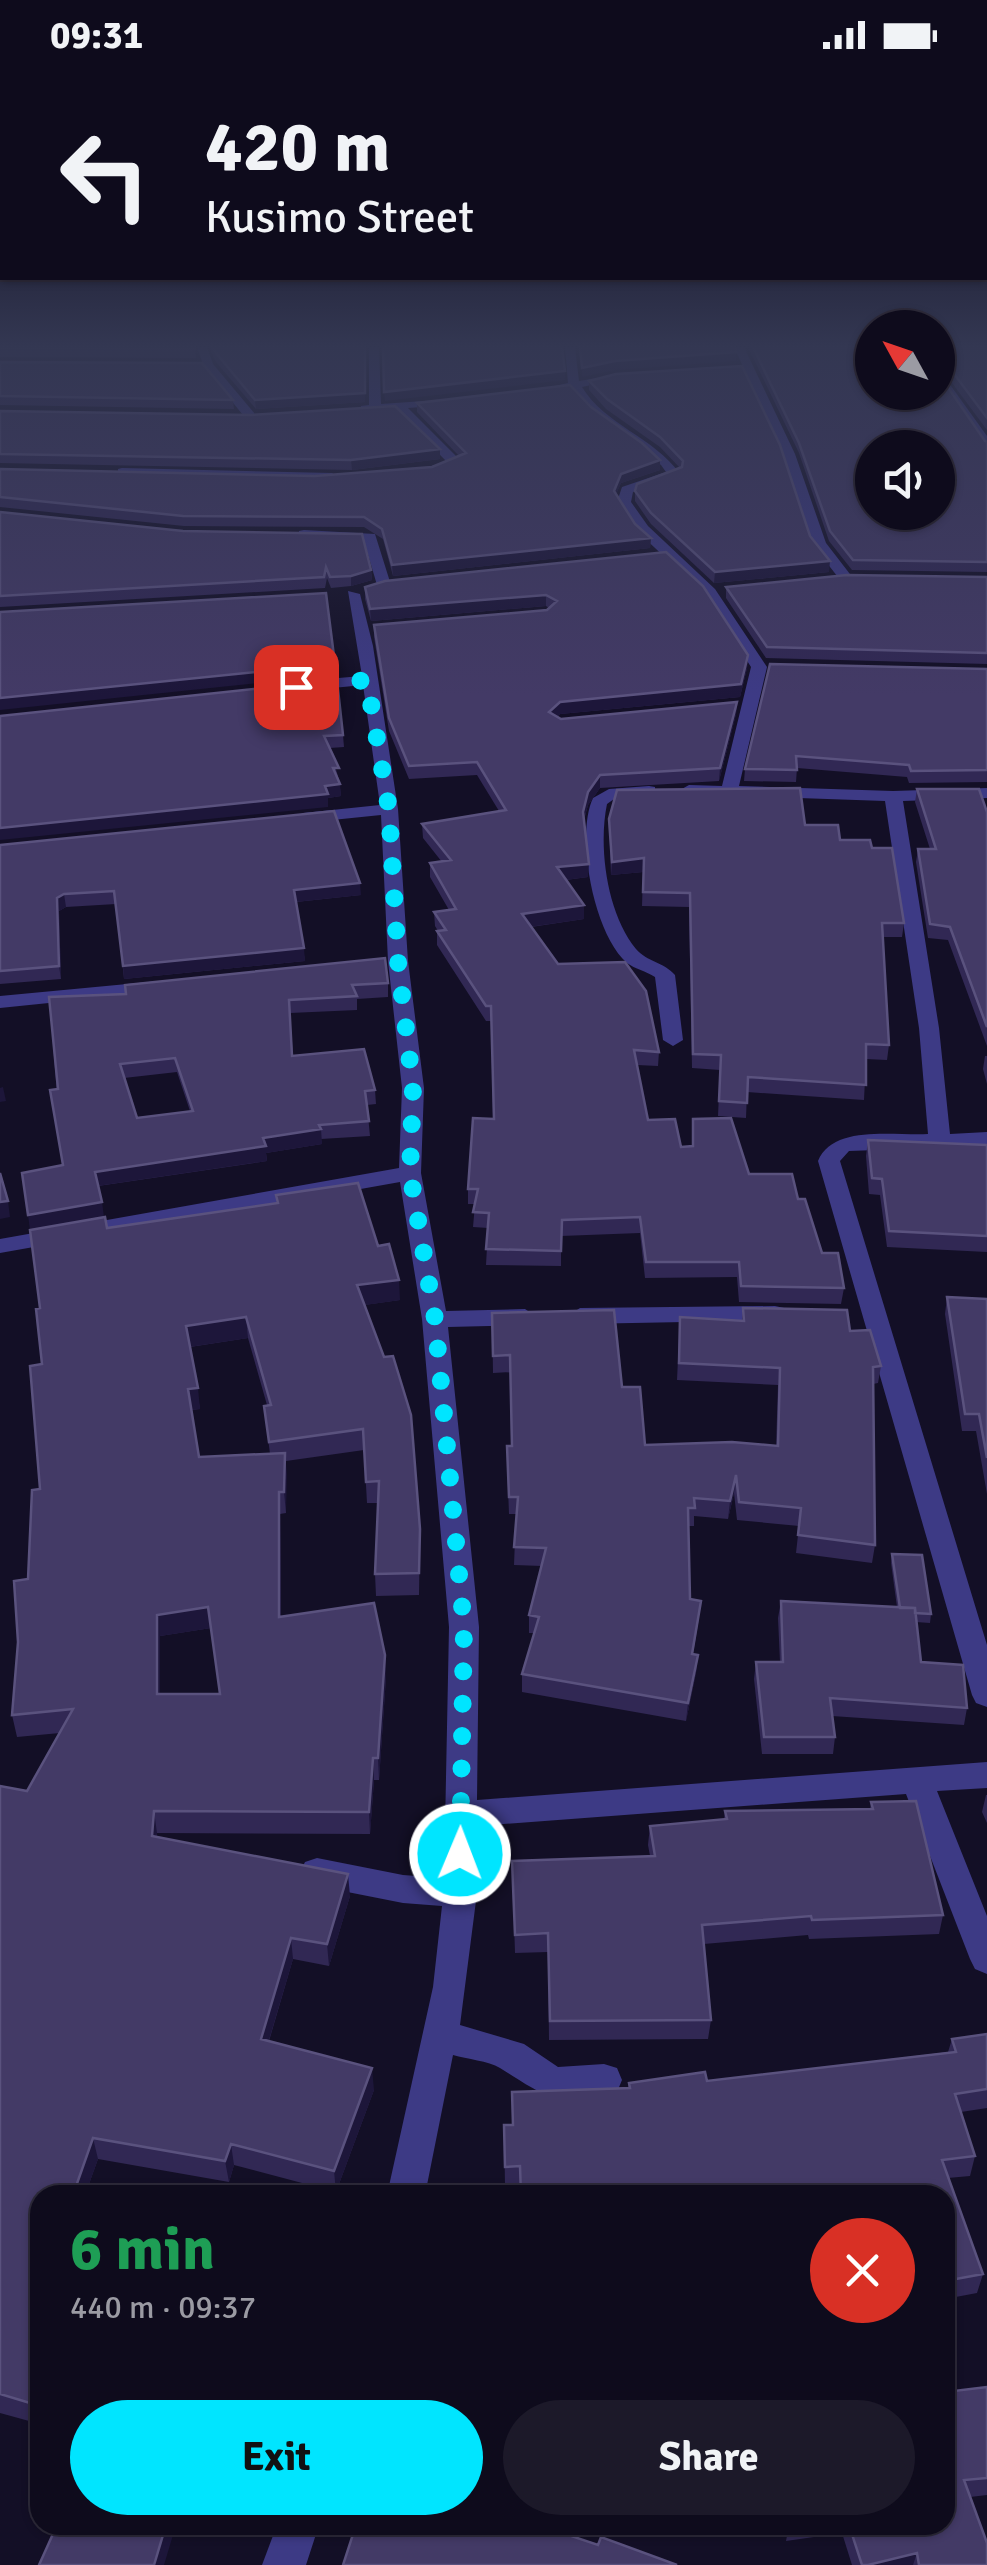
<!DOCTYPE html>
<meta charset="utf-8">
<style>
body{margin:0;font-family:Signika,sans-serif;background:#1c1929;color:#f1f3f6;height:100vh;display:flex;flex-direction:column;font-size:38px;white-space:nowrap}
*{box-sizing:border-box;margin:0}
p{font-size:32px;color:#9b9ba3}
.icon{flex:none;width:55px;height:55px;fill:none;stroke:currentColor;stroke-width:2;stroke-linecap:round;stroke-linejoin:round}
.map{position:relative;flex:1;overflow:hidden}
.details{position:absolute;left:30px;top:2115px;width:925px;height:350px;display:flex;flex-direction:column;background:#0e0b1c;border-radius:30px;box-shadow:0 2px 8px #0004,0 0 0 2px #2e2b3b}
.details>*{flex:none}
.banner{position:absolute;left:0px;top:0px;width:988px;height:210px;box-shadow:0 2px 8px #0004,0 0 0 2px #2e2b3b;background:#0e0b1c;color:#f1f3f6;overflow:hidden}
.needle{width:65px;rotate:310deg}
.buttons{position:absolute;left:855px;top:240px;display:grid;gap:20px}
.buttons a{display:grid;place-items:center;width:100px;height:100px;border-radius:50%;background:#0e0b1c;box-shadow:0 2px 8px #0004,0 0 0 2px #2e2b3b;font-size:50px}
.pin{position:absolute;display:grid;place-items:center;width:85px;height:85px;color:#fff;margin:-42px;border-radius:20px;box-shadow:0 5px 15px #0006}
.me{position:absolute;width:110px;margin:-55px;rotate:1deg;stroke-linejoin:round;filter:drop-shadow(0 0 8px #0008)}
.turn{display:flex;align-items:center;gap:35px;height:210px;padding:0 40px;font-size:45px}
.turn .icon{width:130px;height:130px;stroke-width:2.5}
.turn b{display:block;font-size:70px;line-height:85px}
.round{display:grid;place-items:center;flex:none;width:105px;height:105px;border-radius:52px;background:#1c1929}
.summary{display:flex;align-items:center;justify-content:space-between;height:170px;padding:0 40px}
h1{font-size:60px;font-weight:800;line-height:75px;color:#1e9e55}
.button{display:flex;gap:20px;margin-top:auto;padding:20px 40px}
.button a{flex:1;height:115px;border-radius:60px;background:#00e5ff;color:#111;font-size:40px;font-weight:800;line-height:115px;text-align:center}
.button a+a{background:#1c1929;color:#f1f3f6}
.status{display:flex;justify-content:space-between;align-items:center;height:70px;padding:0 50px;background:#0e0b1c;direction:ltr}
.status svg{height:28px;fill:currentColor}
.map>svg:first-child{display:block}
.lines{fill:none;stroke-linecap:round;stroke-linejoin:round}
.minor{fill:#3d3a85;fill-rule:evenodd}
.wall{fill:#312854;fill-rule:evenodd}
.shaded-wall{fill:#1d163a}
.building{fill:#433a66;stroke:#5a527e;stroke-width:2.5;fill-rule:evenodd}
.route{stroke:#00e5ff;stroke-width:18;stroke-dasharray:0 32.4}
</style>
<div class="status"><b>09:31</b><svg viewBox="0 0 49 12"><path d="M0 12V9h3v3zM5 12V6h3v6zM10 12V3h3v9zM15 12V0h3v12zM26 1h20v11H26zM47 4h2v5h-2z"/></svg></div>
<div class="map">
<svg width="987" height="2495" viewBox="0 0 987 2495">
<rect width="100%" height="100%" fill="#130f26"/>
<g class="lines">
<path class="minor" d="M197,277H207L213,294L255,344V350H247L204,297Z
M369,277H379L381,334L453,329L449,335L408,338L460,390V396L428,403V397L447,392L396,340L361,342V336L369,335Z
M565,277H575L579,311L622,304L628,307L582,317C605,355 654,367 680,404L633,422L631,432L648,456L715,519L767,597L739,716L893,721L987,718V728L903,731L939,958L950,1064L987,1062V1076L849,1081L840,1091L987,1575V1637L976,1633L972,1625L818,1091C833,1054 894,1066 928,1064L919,958L885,731L683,724L680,720L689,715L722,716L751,597L705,525L638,462L617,432L622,417L666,402L661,395L590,341L571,319L539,324L533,321L568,313Z
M734,277H744L795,384L826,473L853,508L851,511H841L812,474L783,384Z
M938,298L987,366V379L938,309Z
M122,398L332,403L338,407L332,411L118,405V399Z
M304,460L375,464L391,515L384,519L377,515L364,471L299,467V461Z
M348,521L360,524L373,576L398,739L408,891L424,1018L421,1103L446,1241L525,1239L537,1247L525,1255L448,1257L479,1557L477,1730L987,1692V1718L937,1721L987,1846V1904L975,1899L970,1889L906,1724L477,1756V1823L460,1955L524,1974L558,1997L604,1994L617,1998L622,2010L617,2022C562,2042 543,2025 500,1998C488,1991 467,1989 453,1985L425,2125H387L433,1917L442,1836L403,1833L317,1816L305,1812L300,1802L305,1792L317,1788L403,1805L444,1808L449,1557L422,1249L400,1112L0,1183V1169L399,1098L402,1018L388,891L381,745L303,753L294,748L303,743L380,735L363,615L303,621L295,616L303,611L362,606Z
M649,716L655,717V725L614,729L607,734C598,777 607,844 636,879C647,892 664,892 675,905L683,970L673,976L663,970L655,907C646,901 635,899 627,893C594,865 575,766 593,728L609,719Z
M159,911L169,917L166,921L0,938V926Z
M775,1236L784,1238L787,1244L784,1250L580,1254L568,1246L580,1238Z
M277,2455H319L306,2495H262Z"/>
</g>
<path class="wall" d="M0,277H195L196,288L0,287Z
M209,277H365V332L256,339L216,292Z
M748,277H872L987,372V502L852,500L829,471L799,383Z
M938,277H987V360L938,294Z
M0,292L233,330L234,339L0,335Z
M589,311L810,466L829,502L714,513L651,454L635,431V421L680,398L660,377L606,339L589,320Z
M417,333L591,337L660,400L621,413L616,424L635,454L651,468L650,478L393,506L383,469L364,457L184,456L0,437V399L315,406L432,397L459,386L417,342Z
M0,341L440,379V389L352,400L0,393Z
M0,442L371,500L372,510L351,516L331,518L327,508L325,518L0,537Z
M666,482L748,585L747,598L740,627L560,644L557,647L561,649L737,632L736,644L719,711L600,718L588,735L584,750L588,807L566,810L584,835V849L531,857L558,894L659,982L658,996L637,995L648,1050L681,1077L692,1076L693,1049L749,1104L798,1129L822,1183L844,1218L841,1234L739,1232L737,1207L645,1208L640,1163L561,1166V1196L486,1195L488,1158L473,1157L475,1134H468V1119L493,1049L491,951H486L437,875V861H438L435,856L434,842L449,840L430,807V793L442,792L423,768L422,754L499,741L477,705L409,709L389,661L374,567V555L547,540L549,538L546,536L371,551L365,529V517Z
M987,507V594L766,588L726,528V517Z
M987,599V712L909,713L907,707L797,698L796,712L744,711L745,699Z
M0,646L343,665L344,677L330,678L339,710L341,726L328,728V737Z
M917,719L987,742V976L948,870L928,868L916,792L918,779H930L915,732Z
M609,749L805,755L840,770L872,778L904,853L902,867H882L889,975L887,990L866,989L864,1030L747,1022L746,1048L718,1046L720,1000L692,998L689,837L642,836L643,802L611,805Z
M0,775L361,825L296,832L305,891L124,909L116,834L66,837L59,841L61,909L0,914Z
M388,913V927L357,929V940L290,943L293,986L375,1020L376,1034L367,1035L370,1066L321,1069L322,1074L266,1083L267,1091L98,1116L63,1095L49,927ZM177,1002L190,1041L137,1048L124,1008Z
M985,986H987V1014L983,999Z
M868,1070L987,1075V1182L887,1177L880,1125L869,1124L866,1086Z
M276,1125L378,1176L400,1230L364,1235L420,1459L419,1525L376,1526L375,1504L378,1433H367L364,1380L286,1391V1443L280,1444L281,1546L386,1607L379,1710H374L370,1764L157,1763V1767L350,1826L329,1896L293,1889L269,1971L374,2020L336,2122L234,2095L229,2112L98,2089L85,2125H40V2354L0,2343V1716L27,1721L60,1663L17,1667L12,1645L40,1419L42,1294L40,1238L107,1158L277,1134ZM248,1268L267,1335L264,1336L270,1384L199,1387L191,1340L200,1339L190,1277ZM211,1558L220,1624H160V1566Z
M947,1227L987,1229V1424L976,1361H962L945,1244Z
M743,1238L850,1261L881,1296L878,1313L873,1314L875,1475L872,1493L796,1483L799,1456L737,1450L734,1423L728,1449L694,1446V1456H688L690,1529L699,1548L693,1584L698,1585L696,1603L686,1651L522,1622V1604L534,1563H529V1545L542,1496L514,1495L516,1444H509L507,1393V1376H511L510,1302L493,1303L492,1243L622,1317L645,1375L776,1376L778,1315L677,1310L680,1247L742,1251Z
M892,1484L931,1544L930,1553L916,1552L921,1592L967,1638L964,1655L832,1646L835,1667L833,1684H762L754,1609L756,1592H780L778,1548L781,1531L897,1537L891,1493Z
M986,1725H987V1753L982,1742Z
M871,1732L943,1845L939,1864L809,1869L808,1865L704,1874L711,1950L708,1969L549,1970L548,1882L515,1883L512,1791L650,1786L648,1775L650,1756L724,1749L725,1741L870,1739Z
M987,1964V2038L961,2042L975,2086L970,2106L948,2108L983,2204L977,2223L945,2229V2125H520V2116H505L504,2055H512L628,2018L629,2013L707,2011L948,1982L952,1969Z
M987,2317V2425L970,2427L987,2495H852L842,2463L786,2471L789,2455H945Z
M40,2407V2447L33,2428Z"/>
<path class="shaded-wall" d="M365,277V332L256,339L255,330Z
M736,282V291L615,300L582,307V298L615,291Z
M565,301V310L385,331L384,322Z
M440,379V389L352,400L351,390Z
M660,390V400L621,413L613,431L614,421L621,404Z
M651,468L650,478L393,506L392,495Z
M830,491L829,502L714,513L715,502Z
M371,500L372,510L351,516V506Z
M546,525V536L371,551L370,539Z
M748,585L747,598L740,627L560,644L548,654L549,642L560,632Z
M335,594V605L0,640V628Z
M737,632L736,644L719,711L720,698Z
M600,705V718L588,735L582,755L583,742L588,722Z
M340,714L341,726L328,728V737L0,770V758Z
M644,788L643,802L611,805L612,792Z
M589,794L588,807L557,811V797Z
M360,813L361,825L295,832L294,820Z
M64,824L66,837L59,841L61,909L59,896L57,828Z
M584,835V849L522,858V844Z
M304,878L305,891L124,909L123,896Z
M3,1017L6,1031L0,1032V1018Z
M321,1059L322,1074L266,1083L267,1091L97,1116L95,1102L263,1068Z
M8,1131L10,1147L0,1149V1132Z
M102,1132L104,1147L30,1160L28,1145Z
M399,1210L400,1230L358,1236L357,1215Z
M246,1247L248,1268L189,1277L186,1256Z
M198,1318L200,1339L190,1340L188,1319Z
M285,1383L287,1404L286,1443L284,1422Z
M736,1405L734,1423L728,1449L730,1431Z
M279,1422L280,1444L281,1568L279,1547Z
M208,1537L211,1558L160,1566V1646L157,1624V1545Z
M385,1585L386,1607L379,1710L378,1688Z
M698,1585L696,1603L686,1651L688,1633Z
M373,1688L374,1710L370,1764L369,1742Z
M154,1741L157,1763L155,1787L152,1766Z
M348,1804L350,1826L329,1896L327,1874Z
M291,1868L293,1889L263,1990L261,1969Z
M372,1998L374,2020L336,2122L334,2101Z
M93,2068L98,2089L85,2125H73Z
M231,2074L234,2095L229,2112L225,2091Z
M166,2455H176L164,2495H154Z
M917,2483L913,2495H868Z"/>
<path class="building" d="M0,277H195V279L0,278Z
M212,277H365V323L255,330L216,283Z
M383,277H562L565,301L384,322Z
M580,277H735L736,282L615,291L582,298Z
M753,277H872V322H938V303L985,371L987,372V492L853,490L830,461L799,373ZM872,378H938V442H872Z
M938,277H987V348L940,285L938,292Z
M0,292L202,293L233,330L0,326Z
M742,296L780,375L810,466L830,491L715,502L651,443L635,421L637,414L682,397L683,391L660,367L607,329L589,311L616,304Z
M570,315L591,337L642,373L660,390L621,404L614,421L635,454L651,468L392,495L382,459L364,447L183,446L0,427V399L315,406L432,397L466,383L417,333Z
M395,336L440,379L351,390L0,384V341L251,345Z
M0,442L183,461L362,464L371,500L351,506L330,507L326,497L324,507L0,526Z
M666,482L703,516L748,585L741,614L560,632L549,642L561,649L737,632L720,698L600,705L588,722L583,742L589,794L557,797L584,835L522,844L558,894L625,892L646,921L659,982L634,980L648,1050L675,1049L681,1077L693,1076V1049L731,1048L749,1104H792L798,1129H805L822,1183H838L844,1218L741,1216L739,1192H646L640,1147L562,1150L561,1181L486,1179L489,1143L473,1142L478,1119H468L473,1048L494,1049L491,936H486L437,861L446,860L434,842L456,839L430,793L451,790L422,754L506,740L477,692L409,696L389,648L374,555L547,540L557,531L546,525L370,539L365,517L385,511Z
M847,505L987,507V583L767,577L726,517Z
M326,523L335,594L0,628V542Z
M770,594L987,599V700L911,701L909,695L796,686L797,700L745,699Z
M337,610L343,665L324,666L339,698H333L340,714L325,716L328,724L0,758V646Z
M800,718L805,755H838L840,770H870L872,778H892L904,853H882L889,975L866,974V1015L748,1007L747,1033L719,1031L721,985L693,984L690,823L643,822L644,788L612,792L609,749L617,720Z
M917,719H979L987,742V957L950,857L930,854L918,779H936Z
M334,741L360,813L294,820L304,878L123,896L114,821L64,824L57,828L59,896L0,901V775Z
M385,888L388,913L352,915L357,926L289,930L292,986L364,979L375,1020L365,1021L369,1051L319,1055L321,1059L263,1068L266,1076L95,1102L102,1132L28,1145L22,1103L63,1095L50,1020L58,1019L49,927L126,924L125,915ZM175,988L193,1041L137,1048L120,994Z
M868,1070L987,1075V1166L889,1161L882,1109L872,1108Z
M0,1103L8,1131L0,1132Z
M358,1113L378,1176L389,1174L399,1210L357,1215L384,1287L393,1286L411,1345L420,1459L419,1503L375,1504L379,1411L366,1412L363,1359L269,1372L264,1336L271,1335L246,1247L186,1256L198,1318L188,1319L199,1387L285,1383L284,1422H279V1547L374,1533L385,1585L378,1688H373L369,1742L154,1741L152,1766L348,1804L327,1874L291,1868L261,1969L372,1998L334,2101L231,2074L225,2091L93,2068L73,2125H40V2336L0,2324V1716L27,1721L73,1639L12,1645L18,1572L14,1511L28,1509L32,1420L40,1419L30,1296L42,1294L36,1239L40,1238L30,1160L105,1147L107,1158L278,1133L276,1125ZM208,1537L220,1624H157V1545Z
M947,1227L987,1229V1388L979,1344H965Z
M743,1238L847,1240L850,1261L870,1260L881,1296L873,1297L875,1475L798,1465L801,1438L739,1432L736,1405L730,1431L694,1428L695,1438H688L690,1529L701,1531L692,1584L698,1585L688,1633L522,1604L539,1547L529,1545L546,1478L514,1477L518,1427H509L507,1376H512L510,1285L493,1286L492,1243L614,1240L622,1317H640L645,1375L732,1372L778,1376L780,1298L679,1293L680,1247L744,1251Z
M892,1484L922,1485L931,1544L915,1543V1538H900Z
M781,1531L915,1538L921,1592L963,1595L967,1638L830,1628L835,1667H764L756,1592H783Z
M916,1731L943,1845L812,1850L811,1846L702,1855L711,1950L550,1951L548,1863L515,1865L512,1791L655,1786L650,1756L727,1749L725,1741L873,1739L871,1732Z
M987,1964V2019L955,2024L975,2086L942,2090L983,2204L945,2211V2125H521L520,2096L505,2097L504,2055H513L512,2022L630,2018L629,2013L705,2002L707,2011L956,1982L952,1969Z
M987,2317V2408L964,2410L987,2473V2495H919L917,2483L868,2495H862L849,2455H945V2322Z
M40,2407V2429L33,2428Z
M57,2455H166L154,2495H39Z
M356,2455H539L598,2475L601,2467L677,2495H343Z"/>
<linearGradient id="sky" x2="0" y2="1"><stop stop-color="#0a0815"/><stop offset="0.44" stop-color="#333752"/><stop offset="1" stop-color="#333752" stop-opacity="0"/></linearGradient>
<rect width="987" height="626" fill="url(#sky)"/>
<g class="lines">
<path class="route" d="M296,617L367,610L389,739L398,891L413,1018L410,1103L435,1249L464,1557L460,1784"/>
</g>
</svg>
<div class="buttons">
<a><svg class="needle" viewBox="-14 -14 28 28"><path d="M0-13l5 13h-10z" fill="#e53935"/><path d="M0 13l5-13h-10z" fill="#9b9ba3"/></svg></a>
<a><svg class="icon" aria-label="sound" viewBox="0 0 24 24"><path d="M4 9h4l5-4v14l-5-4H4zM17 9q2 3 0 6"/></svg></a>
</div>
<div class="pin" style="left:296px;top:617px;background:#d93025"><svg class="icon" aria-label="arrive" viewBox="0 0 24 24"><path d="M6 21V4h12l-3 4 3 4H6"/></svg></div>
<svg class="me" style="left:460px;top:1784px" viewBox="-20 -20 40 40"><circle r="17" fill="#00e5ff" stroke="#fff" stroke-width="3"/><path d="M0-11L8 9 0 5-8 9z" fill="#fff"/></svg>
<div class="banner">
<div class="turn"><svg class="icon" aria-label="left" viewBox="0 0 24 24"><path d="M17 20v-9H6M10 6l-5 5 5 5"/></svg><div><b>420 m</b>Kusimo Street</div></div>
</div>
<section class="details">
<div class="summary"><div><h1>6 min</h1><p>440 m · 09:37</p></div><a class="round" style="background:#d93025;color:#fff"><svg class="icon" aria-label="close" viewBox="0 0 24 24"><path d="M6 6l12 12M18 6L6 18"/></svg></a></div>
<div class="button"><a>Exit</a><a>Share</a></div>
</section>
</div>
